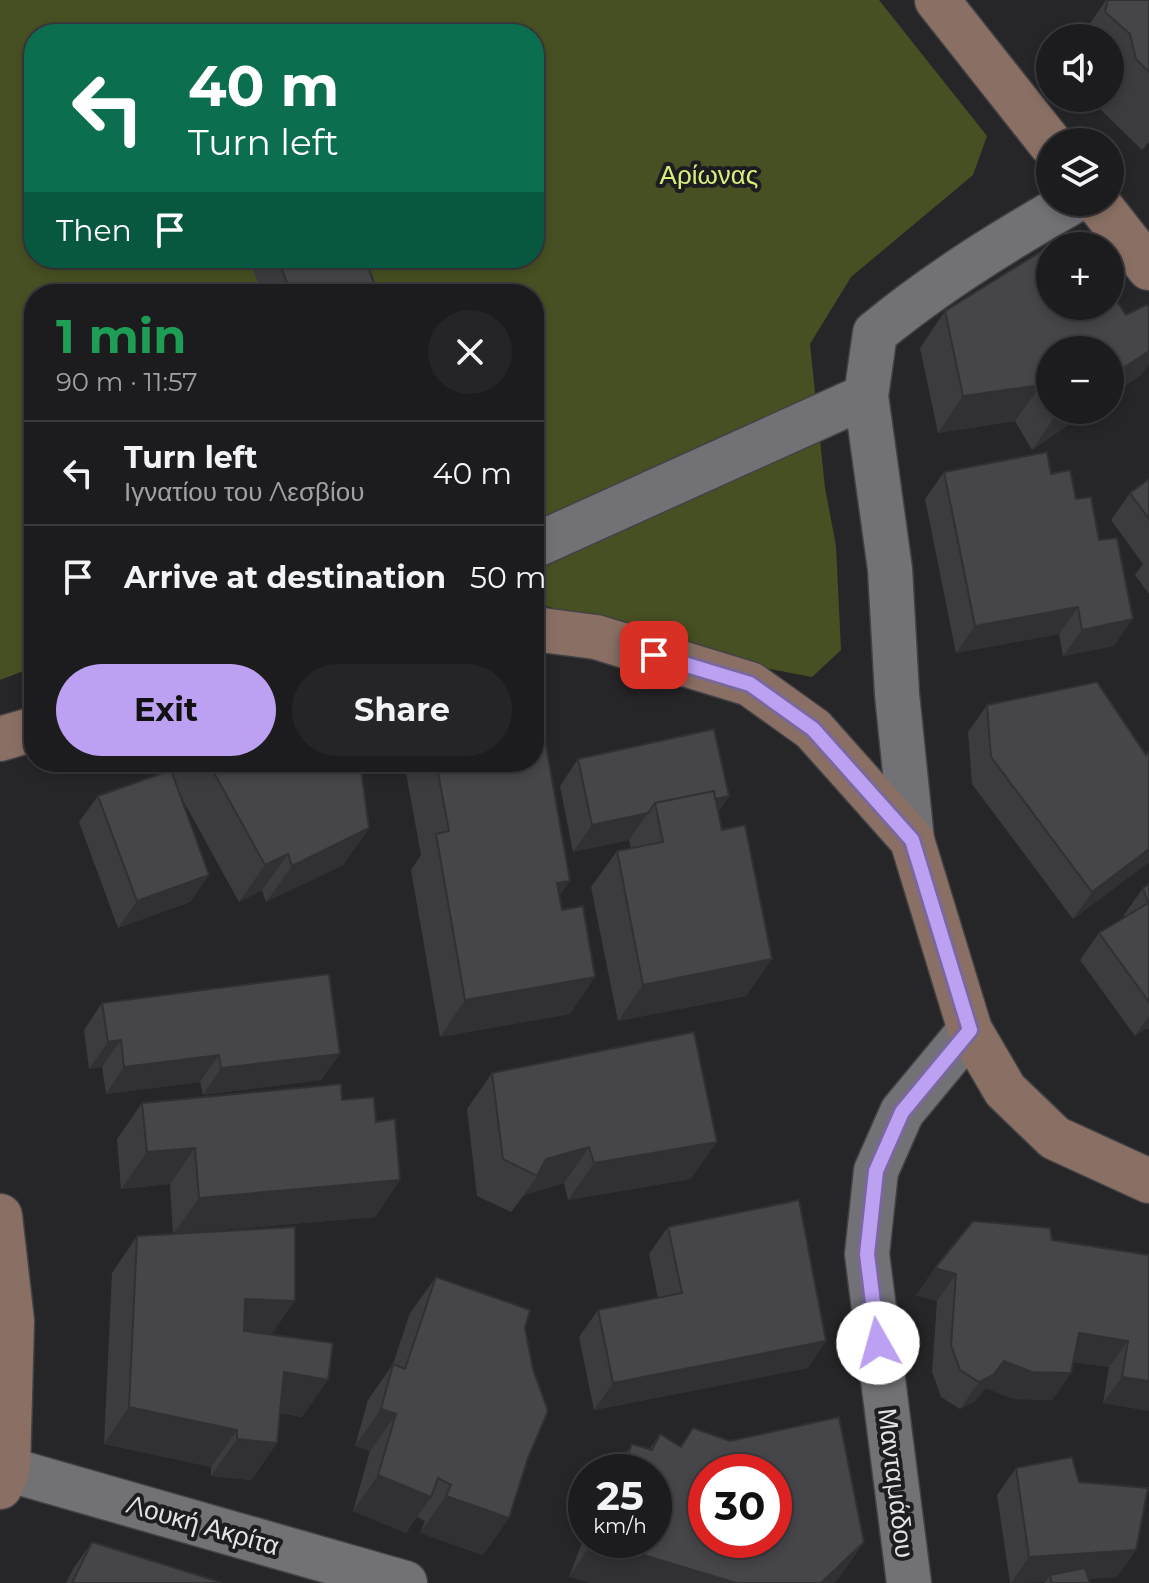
<!DOCTYPE html>
<meta charset="utf-8">
<style>
body{margin:0;font-family:Montserrat,sans-serif;background:#252528;color:#f1f3f6;height:100vh;display:flex;flex-direction:column;font-size:30px;white-space:nowrap}
*{box-sizing:border-box;margin:0}
p{font-size:26px;color:#a0a1a4}
.icon{flex:none;width:44px;height:44px;fill:none;stroke:currentColor;stroke-width:2;stroke-linecap:round;stroke-linejoin:round}
.map{position:relative;flex:1;overflow:hidden}
.drawer{position:absolute;left:24px;top:284px;width:520px;height:488px;display:flex;flex-direction:column;background:#1c1c1f;border-radius:32px;box-shadow:0 4px 12px #0003,0 0 0 2px #3a3a3d}
.drawer>*{flex:none}
.banner{position:absolute;left:24px;top:24px;width:520px;height:244px;border-radius:32px;box-shadow:0 4px 12px #0003,0 0 0 2px #3a3a3d;background:#0b6e4f;color:#fff;overflow:hidden}
.tools{position:absolute;left:1036px;top:24px;display:grid;gap:16px}
.tools a{display:grid;place-items:center;width:88px;height:88px;border-radius:50%;background:#1c1c1f;box-shadow:0 4px 12px #0003,0 0 0 2px #3a3a3d;font-size:40px}
.speed{position:absolute;left:568px;top:1454px;display:flex;gap:16px;font-size:40px;font-weight:700;text-align:center}
.speed>*{display:grid;place-content:center;width:104px;height:104px;border-radius:50%;background:#1c1c1f;box-shadow:0 4px 12px #0003,0 0 0 2px #3a3a3d;line-height:1}
.speed small{font-size:20px;font-weight:400}
.speed .limit{border:12px solid #d22;background:#fff;color:#111}
.pin{position:absolute;display:grid;place-items:center;width:68px;height:68px;color:#fff;margin:-34px;border-radius:16px;box-shadow:0 4px 12px #0006}
.me{position:absolute;width:88px;margin:-44px;rotate:353deg;stroke-linejoin:round;filter:drop-shadow(0 0 6px #0008)}
.turn{display:flex;align-items:center;gap:28px;height:168px;padding:0 32px;font-size:36px}
.turn .icon{width:104px;height:104px;stroke-width:2.5}
.turn b{display:block;font-size:56px;line-height:68px}
.then{display:flex;align-items:center;height:76px;padding:0 32px;background:#0003;gap:16px;font-size:30px}
.round{display:grid;place-items:center;flex:none;width:84px;height:84px;border-radius:42px;background:#252528}
.headline{display:flex;align-items:center;justify-content:space-between;height:136px;padding:0 32px}
h1{font-size:48px;font-weight:700;line-height:60px;color:#1e9e55}
.button{display:flex;gap:16px;margin-top:auto;padding:16px 32px}
.button a{flex:1;height:92px;border-radius:48px;background:#bca0f2;color:#111;font-size:32px;font-weight:700;line-height:92px;text-align:center}
.button a+a{background:#252528;color:#f1f3f6}
ul{padding:0;list-style:none}
li{display:flex;align-items:center;gap:24px;height:104px;padding:0 32px;border-top:2px solid #3a3a3d}
li div{flex:1}
li b{display:block;font-size:30px}
li em{font-style:normal}
.map>svg:first-child{display:block}
.green{fill:#475022;fill-rule:evenodd}
.lines{fill:none;stroke-linecap:round;stroke-linejoin:round}
.street-casing{stroke:#424245;stroke-width:47}
.secondary-casing{stroke:#424245;stroke-width:47}
.street{stroke:#727176;stroke-width:44}
.secondary{stroke:#8a7064;stroke-width:44}
.wall{fill:#3c3b3f}
.shaded-wall{fill:#313033}
.building{fill:#464549;stroke:#313033;stroke-width:2;fill-rule:evenodd}
.route-casing{stroke:#7a689d;stroke-width:20}
.route{stroke:#bca0f2;stroke-width:14}
.labels{text-anchor:middle;stroke-width:8;stroke-linejoin:round;paint-order:stroke}
.park-label{font-size:26px;fill:#d7ee7d;stroke:#1d1c20}
.street-label{font-size:26px;fill:#e3e3e5;stroke:#1d1c20}
</style>
<div class="map">
<svg width="1149" height="1583" viewBox="0 0 1149 1583">
<rect width="100%" height="100%" fill="#262629"/>
<path class="green" d="M0,0H879L987,136L973,175L851,277L810,344L825,488L836,546L841,650L812,677C717,661 626,632 534,602V294H34V667L0,680ZM34,34H534V258H34Z"/>
<g class="lines">
<g class="street-casing">
<path id="street" d="M534,546L866,396
M912,840L897,694L890,569L866,396L875,333C937,282 1003,241 1072,202
M0,1467L405,1583
M909,1583L867,1254L876,1171L902,1112L970,1030"/>
</g>
<g class="secondary-casing">
<path id="secondary" d="M937,0L1050,143
M1097,202L1149,268
M534,629L596,637L750,684L813,729L912,840L970,1030L1005,1090L1055,1138L1149,1181
M0,739L34,729
M0,1216L12,1321L8,1469L0,1487"/>
</g>
<use href="#street" class="street"/>
<use href="#secondary" class="secondary"/>
</g>
<path class="wall" d="M1106,0H1149V142L1142,150L1101,110L1098,98H1110V38H1080Z
M249,258H365L378,294H262Z
M1149,306V364L1141,375L1110,396V350H1050V410H1090L1032,450L1015,421L938,433L920,348L945,311L1126,315Z
M944,472L1051,474L1076,499L1114,646L1063,656L1059,634L956,653L925,499Z
M1149,479V594L1135,575L1143,564L1111,520L1130,493Z
M987,705L1146,755L1149,752V862L1073,919L972,784L968,732Z
M578,759L729,796L718,812L722,830L772,959L746,996L618,1021L591,887L617,851L631,848L629,840L573,852L560,786Z
M180,762H357L369,828L343,865L266,902L262,890L239,902L180,795L209,875L190,902L118,928L79,822L98,796L172,774Z
M404,762H534L560,896L570,1014L440,1037L411,870L421,855Z
M1149,884V1029L1147,1028L1135,1036L1080,960L1099,933L1125,917L1124,915L1143,888Z
M102,1003L340,1054L321,1080L203,1095L200,1082L106,1094L102,1067L89,1069L84,1030Z
M492,1073L691,1179L568,1200L564,1183L524,1195L511,1212L477,1196L467,1109Z
M342,1100L376,1122L400,1180L375,1217L184,1233L271,1335L302,1417L280,1413L277,1443L251,1480L211,1476V1467L104,1444L112,1273L137,1236L173,1234L170,1184L121,1189L117,1139L142,1103Z
M668,1227L808,1368L594,1410L579,1337L598,1310L658,1298L649,1254Z
M1052,1240L1149,1255V1411L1103,1403L1109,1367L1073,1362L1071,1373L1052,1400L1013,1399L986,1388L974,1402L960,1409L941,1397L932,1372L937,1301L916,1295L935,1268Z
M436,1277L525,1328L528,1458L509,1518L483,1555L420,1533L425,1521L417,1517L406,1533L353,1511L370,1451L355,1446L368,1400L393,1364L410,1313Z
M693,1428L864,1542L838,1579L569,1577L586,1532V1540H654V1472H612L632,1444L649,1450L660,1434L680,1446Z
M1016,1468L1079,1482L1117,1577L1088,1579L1090,1583H1044L1045,1582L1010,1583L997,1495Z
M92,1542L223,1583H66L73,1569Z"/>
<path class="shaded-wall" d="M1149,351V364L1141,375L1110,396V377Z
M1041,385L1015,421L938,433L963,396Z
M1062,410H1090L1032,450L1057,413Z
M1078,607L1059,634L956,653L975,626Z
M1133,619L1114,646L1063,656L1082,630Z
M729,796L710,823L656,811Z
M648,813L629,840L573,852L592,825Z
M369,828L343,865L266,902L292,866Z
M1149,849V862L1073,919L1092,892Z
M288,854L262,890L239,902L265,865Z
M209,875L190,902L118,928L137,901Z
M570,881L545,917L557,883Z
M772,959L746,996L618,1021L643,985Z
M595,977L570,1014L440,1037L465,1000Z
M1149,1016V1029L1147,1028L1135,1036Z
M121,1040L102,1067L89,1069L108,1042Z
M340,1054L321,1080L203,1095L221,1068Z
M219,1055L200,1082L106,1094L124,1067Z
M717,1142L691,1179L568,1200L594,1163Z
M589,1147L564,1183L524,1195L537,1176L546,1159Z
M195,1148L170,1184L121,1189L147,1152Z
M400,1180L375,1217L173,1234L199,1198Z
M935,1268L956,1274L937,1301L916,1295Z
M245,1299L295,1301L269,1338L220,1336Z
M1079,1333L1128,1341L1109,1367L1060,1360Z
M826,1341L808,1368L594,1410L613,1383Z
M1004,1361L1071,1373L1052,1400L1013,1399L986,1388L974,1402L960,1409L979,1382Z
M284,1372L328,1380L302,1417L258,1408Z
M1122,1377L1149,1381V1411L1103,1403Z
M129,1407L237,1430L211,1467L104,1444Z
M381,1409L396,1414L370,1451L355,1446Z
M237,1439L277,1443L251,1480L211,1476Z
M378,1475L431,1497L406,1533L353,1511Z
M446,1496L509,1518L483,1555L420,1533Z
M594,1540L736,1583H590L569,1577Z
M864,1542L838,1579L834,1583H821Z
M1136,1550L1117,1577L1051,1581L1050,1575L1045,1582L1011,1583L1029,1557Z"/>
<path class="building" d="M1108,0H1149V72L1136,59L1130,34L1105,12Z
M1072,232L1081,246H1050V306H1110V291L1126,315L1146,305L1149,306V351L1110,377V350H1050V400L1041,385L963,396L945,311Z
M278,258H365L378,294H291Z
M1047,452L1051,474L1070,470L1076,499L1091,497L1099,540L1117,538L1133,619L1082,630L1078,607L975,626L944,472Z
M1149,479V519L1130,493Z
M1097,682L1146,755L1149,752V849L1092,892L991,757L987,705Z
M541,717L570,881L557,883L562,910L583,906L595,977L465,1000L436,834L449,831L436,762H534V718Z
M714,729L729,796L715,799L714,791L655,803L648,813L592,825L578,759Z
M208,762H357L361,769L369,828L292,866L288,854L265,865Z
M171,770L209,875L137,901L98,796Z
M714,791L722,830L745,825L772,959L643,985L617,851L663,842L655,803Z
M1149,884V1002L1099,933L1148,903L1143,888Z
M329,974L340,1054L221,1068L219,1055L124,1067L121,1040L108,1042L102,1003Z
M694,1032L717,1142L594,1163L589,1147L546,1159L537,1176L503,1159L492,1073Z
M341,1084L342,1100L374,1097L376,1122L395,1119L400,1180L199,1198L195,1148L147,1152L142,1103Z
M799,1200L826,1341L613,1383L598,1310L682,1293L668,1227Z
M973,1221L1050,1228L1052,1240L1149,1255V1381L1122,1377L1128,1341L1079,1333L1071,1373L1032,1372L1004,1361L993,1375L979,1382L960,1370L951,1345L956,1274L935,1268Z
M295,1227V1301L245,1299L244,1331L333,1343L328,1380L284,1372L277,1443L237,1439V1430L129,1407L137,1236Z
M436,1277L530,1310L525,1328L533,1369L548,1411L528,1458L509,1518L446,1496L451,1485L438,1478L431,1497L378,1475L396,1414L381,1409L393,1364L405,1369Z
M839,1417L864,1542L821,1583H736L594,1540H654V1472H621L632,1444L652,1450L660,1434L681,1447L693,1428L730,1441ZM706,1472H774V1540H706Z
M1072,1457L1079,1482L1148,1488L1136,1550L1029,1557L1016,1468Z
M92,1542L223,1583H72Z
M1085,1568L1090,1583H1052L1050,1575Z"/>
<g class="lines">
<g class="route-casing">
<path id="route" d="M654,655L750,684L813,729L912,840L970,1030L902,1112L876,1171L867,1254L878,1343"/>
</g>
<use href="#route" class="route"/>
</g>
<g class="labels">
<g class="park-label">
<text x="709" y="184">Αρίωνας</text>
</g>
<g class="street-label">
<text transform="translate(896 1483) rotate(83)" y="9">Μανταμάδου</text>
<text transform="translate(203 1525) rotate(16)" y="9">Λουκή Ακρίτα</text>
</g>
</g>
</svg>
<div class="tools">
<a><svg class="icon" aria-label="sound" viewBox="0 0 24 24"><path d="M4 9h4l5-4v14l-5-4H4zM17 9q2 3 0 6"/></svg></a>
<a><svg class="icon" aria-label="layers" viewBox="0 0 24 24"><path d="M12 4l9 5-9 5-9-5zM3 14l9 5 9-5"/></svg></a>
<a>+</a>
<a>−</a>
</div>
<div class="speed"><div>25<small>km/h</small></div><div class="limit">30</div></div>
<div class="pin" style="left:654px;top:655px;background:#d93025"><svg class="icon" aria-label="arrive" viewBox="0 0 24 24"><path d="M6 21V4h12l-3 4 3 4H6"/></svg></div>
<svg class="me" style="left:878px;top:1343px" viewBox="-20 -20 40 40"><circle r="19" fill="#fff"/><path d="M0-13L10 11 0 6-10 11z" fill="#bca0f2"/></svg>
<div class="banner">
<div class="turn"><svg class="icon" aria-label="left" viewBox="0 0 24 24"><path d="M17 20v-9H6M10 6l-5 5 5 5"/></svg><div><b>40 m</b>Turn left</div></div>
<div class="then">Then<svg class="icon" aria-label="arrive" viewBox="0 0 24 24"><path d="M6 21V4h12l-3 4 3 4H6"/></svg></div>
</div>
<section class="drawer">
<div class="headline"><div><h1>1 min</h1><p>90 m · 11:57</p></div><a class="round"><svg class="icon" aria-label="close" viewBox="0 0 24 24"><path d="M6 6l12 12M18 6L6 18"/></svg></a></div>
<ul>
<li><svg class="icon" aria-label="left" viewBox="0 0 24 24"><path d="M17 20v-9H6M10 6l-5 5 5 5"/></svg><div><b>Turn left</b><p>Ιγνατίου του Λεσβίου</p></div><em>40 m</em></li>
<li><svg class="icon" aria-label="arrive" viewBox="0 0 24 24"><path d="M6 21V4h12l-3 4 3 4H6"/></svg><div><b>Arrive at destination</b></div><em>50 m</em></li>
</ul>
<div class="button"><a>Exit</a><a>Share</a></div>
</section>
</div>
